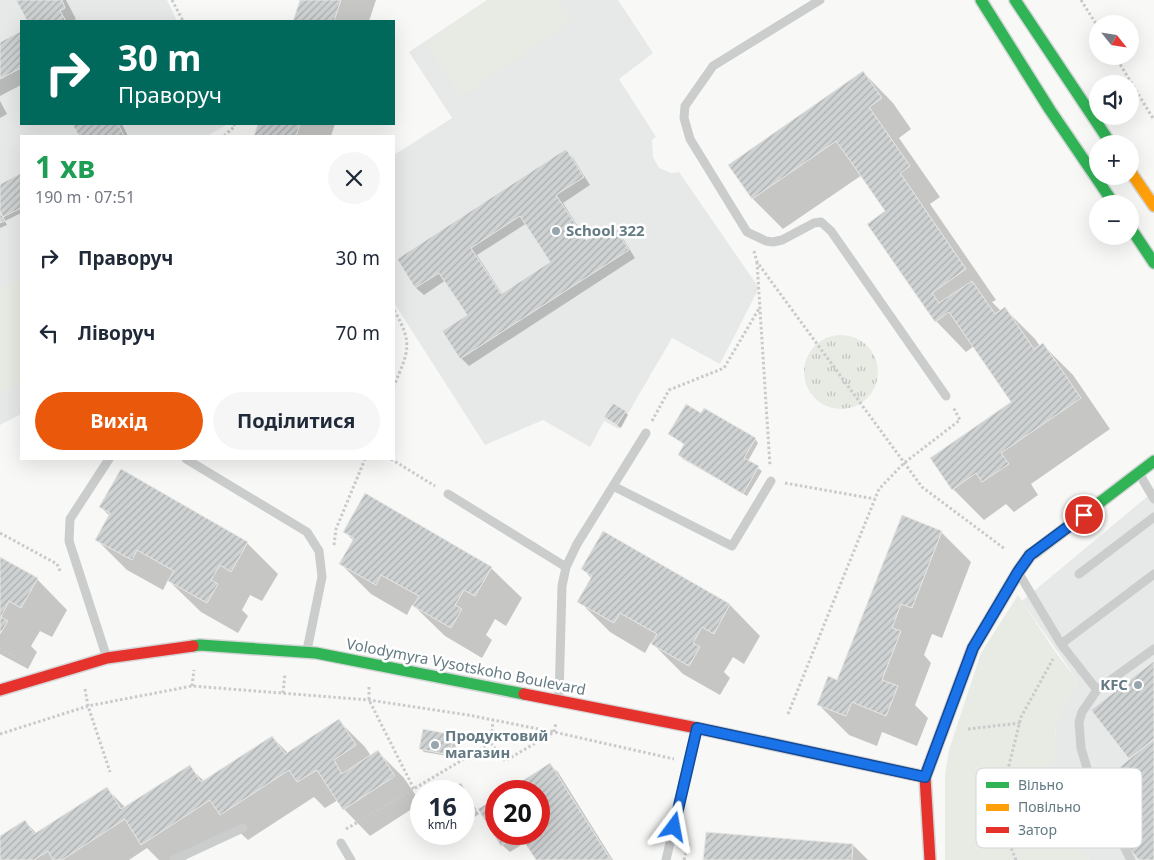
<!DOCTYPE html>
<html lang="uk">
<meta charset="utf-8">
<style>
body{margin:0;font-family:"Noto Sans",sans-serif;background:#f6f6f7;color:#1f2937;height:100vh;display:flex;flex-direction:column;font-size:19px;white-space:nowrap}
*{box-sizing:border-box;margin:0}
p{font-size:16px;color:#747a83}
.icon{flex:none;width:28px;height:28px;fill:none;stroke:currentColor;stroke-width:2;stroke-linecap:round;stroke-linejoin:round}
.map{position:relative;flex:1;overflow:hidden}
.drawer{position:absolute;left:20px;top:135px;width:375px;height:325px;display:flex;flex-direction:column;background:#fff;border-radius:0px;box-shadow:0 5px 20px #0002}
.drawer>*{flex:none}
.top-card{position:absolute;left:20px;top:20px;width:375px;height:105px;border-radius:0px;box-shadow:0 5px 20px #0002;background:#00695c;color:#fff;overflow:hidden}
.needle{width:32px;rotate:120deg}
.buttons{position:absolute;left:1089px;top:15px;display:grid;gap:10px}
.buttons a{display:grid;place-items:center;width:50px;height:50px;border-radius:50%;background:#fff;box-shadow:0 5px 20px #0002;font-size:25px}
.speed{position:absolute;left:410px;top:780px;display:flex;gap:10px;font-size:25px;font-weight:700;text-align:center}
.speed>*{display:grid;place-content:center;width:65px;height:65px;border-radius:50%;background:#fff;box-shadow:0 5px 20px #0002;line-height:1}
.speed small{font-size:12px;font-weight:400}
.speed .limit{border:8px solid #d22;background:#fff;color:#111}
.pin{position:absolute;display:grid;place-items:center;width:42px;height:42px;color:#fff;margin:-21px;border:2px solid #fff;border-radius:50%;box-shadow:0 1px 5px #0007}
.me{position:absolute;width:55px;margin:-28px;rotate:13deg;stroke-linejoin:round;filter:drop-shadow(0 0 4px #0008)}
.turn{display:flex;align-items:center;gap:18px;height:105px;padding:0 15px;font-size:22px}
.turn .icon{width:65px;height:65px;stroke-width:2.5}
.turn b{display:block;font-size:35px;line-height:42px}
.round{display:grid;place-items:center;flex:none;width:52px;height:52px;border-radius:26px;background:#f6f6f7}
.summary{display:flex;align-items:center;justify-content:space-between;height:85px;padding:0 15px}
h1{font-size:30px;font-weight:700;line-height:38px;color:#1e9e55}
.action{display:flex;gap:10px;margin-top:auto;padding:10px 15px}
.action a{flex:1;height:58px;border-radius:30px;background:#ea580c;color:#fff;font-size:20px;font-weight:700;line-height:58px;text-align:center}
.action a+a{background:#f6f6f7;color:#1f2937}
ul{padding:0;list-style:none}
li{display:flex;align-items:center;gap:15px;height:75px;padding:0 15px}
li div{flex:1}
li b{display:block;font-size:19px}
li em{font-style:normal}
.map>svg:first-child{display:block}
.built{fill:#e7e8e8}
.green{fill:#e8eae4}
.park{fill:url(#park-tufts)}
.shadow{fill:#0003;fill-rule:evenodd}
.building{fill:url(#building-hatch);stroke:#e8e8e6;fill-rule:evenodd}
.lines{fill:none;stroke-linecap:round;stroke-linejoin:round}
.fast-casing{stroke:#d5d6d7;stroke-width:14}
.slow-casing{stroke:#d5d6d7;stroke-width:14}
.jam-casing{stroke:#d5d6d7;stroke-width:14}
.path{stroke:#c9cacb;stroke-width:3;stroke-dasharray:2.5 2.5;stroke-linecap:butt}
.lane{stroke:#cbcdcd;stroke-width:9}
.fast{stroke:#30b455;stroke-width:11}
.slow{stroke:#ff9f0a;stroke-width:11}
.jam{stroke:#e5322d;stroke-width:11}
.route-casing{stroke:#114b97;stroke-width:12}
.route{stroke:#1a73e8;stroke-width:9}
.poi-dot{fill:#97a6ac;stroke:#fff;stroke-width:2}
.labels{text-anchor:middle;stroke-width:5;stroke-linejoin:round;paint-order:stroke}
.poi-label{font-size:15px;font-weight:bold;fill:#637a83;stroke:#fff;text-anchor:start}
.street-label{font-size:15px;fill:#637a83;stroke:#fff}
.key{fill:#fff;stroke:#d0d7da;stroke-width:1}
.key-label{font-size:14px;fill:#637a83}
</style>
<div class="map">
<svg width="1154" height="860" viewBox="0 0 1154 860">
<defs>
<pattern id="park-tufts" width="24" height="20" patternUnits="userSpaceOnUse" patternTransform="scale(1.25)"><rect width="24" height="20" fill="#e8eae4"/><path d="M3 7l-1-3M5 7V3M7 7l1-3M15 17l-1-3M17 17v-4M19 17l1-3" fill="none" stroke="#c0c3be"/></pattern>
<pattern id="building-hatch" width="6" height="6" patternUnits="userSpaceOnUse" patternTransform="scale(1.25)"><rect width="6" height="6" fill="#cfd2d2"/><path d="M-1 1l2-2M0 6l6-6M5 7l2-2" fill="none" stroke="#acafb0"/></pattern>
</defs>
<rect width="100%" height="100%" fill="#f8f8f7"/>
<path class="built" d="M0,0H167L177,21H21V124H228L207,136H21V414L0,425Z
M487,0H618L653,53L619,79L656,137L652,140L653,157L659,168L671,173L679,172L759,288L720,364L672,338L619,429L604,421L590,447L543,420L485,445L394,303V155L452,118L409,52Z
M1154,491V860H1090L1057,814L1054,766L1056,721L1078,681L1022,601Z"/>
<path class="green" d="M488,0H558L572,21L461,97L425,43Z
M21,277V383L0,394V288Z
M1018,595L1056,653L1078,681L1056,721L1054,766L1057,814L1090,860H945V775L949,750L981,653Z"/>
<path class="park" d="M804 372a37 37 0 1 1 74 0a37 37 0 1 1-74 0Z"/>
<path class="shadow" d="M17,0H66L76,19L72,21H28Z
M301,0H376L369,21H294Z
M21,33V85L0,96V44Z
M863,72L893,103L911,129L899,138L940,197L930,204L996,300L992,302L1001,311L1005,309L1035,339L1040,346L1043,345L1073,375L1110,429L1031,484L1038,495L1014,512L1006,504L984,520L953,489L1013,402L974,346L966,352L936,321L887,211L862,175L783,229L753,199L729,165Z
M0,101L7,114L0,118Z
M74,124H122L128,136H80Z
M259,124H335L331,136H255Z
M565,151L573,158L590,185L563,203L587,241L611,225L619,232L635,258L469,366L461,358L444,331L468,315L446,280L424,295L416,288L398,259ZM527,223L552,263L502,294L477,255Z
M21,174V213L5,221L7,225L0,228V185Z
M625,412L628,415L621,428L605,417Z
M670,434L755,439L758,443L748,461L762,471L747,496L683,459L679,455L685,445Z
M100,507L247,543L278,574L262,601L250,595L242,610L248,616L238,633L201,612L168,580L163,590L127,570L96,539L110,516Z
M345,532L491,568L522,598L506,626L495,619L486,635L492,640L482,658L445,636L414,606L412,605L407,615L371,594L341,564L354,541Z
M941,532L971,562L942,638L932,634L924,655L931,663L915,705L928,718L917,746L882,732L877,746L849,735L818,704L838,682Z
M604,533L730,605L760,636L744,664L733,657L724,672L730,678L720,695L683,674L651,642L645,653L610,632L579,601L592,579L583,569Z
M0,558L37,579L67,610L52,637L40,631L31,646L37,652L28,669L0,654Z
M339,721L365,747L371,756L378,752L404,778L421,803L370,836L344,809L338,800L325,808L314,797L248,840L235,828L185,860H159L147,848L129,860H0V837L25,821L37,834L107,789L126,808L189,767L204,781L272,737L288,753Z
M453,736L457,739L454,757L424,752L421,749Z
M550,765L558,772L613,860H537L526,842L510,852L502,845L480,810L496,799V834H539V791H509Z
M460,785L479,814L464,824V791H450Z
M853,845L868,860H704Z"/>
<path class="building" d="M16,0H62L65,8L60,11L66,21H27Z
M300,0H341L334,21H293Z
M21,31V68L0,79V42Z
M863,71L882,98L869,107L910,166L900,173L966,269L932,293L939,303L972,281L995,314L1005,307L1034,349L1043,343L1081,398L1001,453L1009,464L982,482L976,473L952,490L930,458L1011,402L949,312L935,322L867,224L885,211L849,159L836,141L752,199L728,165Z
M72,124H118L124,136H79Z
M258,124H300L296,136H254Z
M566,149L584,177L556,195L586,240L612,223L629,250L460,359L442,331L467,315L439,273L415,288L397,259ZM520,216L550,262L501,294L471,248Z
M21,173V208L3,217L0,212V184Z
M0,212L5,221L0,223Z
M613,403L626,411L617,425L604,417Z
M686,404L701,413L704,408L756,438L744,458L759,466L743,494L678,455L684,444L668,434Z
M121,469L248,542L231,572L220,565L211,580L218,584L207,603L168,581L174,571L137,550L132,560L95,540L110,513L99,507Z
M365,493L492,567L475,596L464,590L455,605L462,609L451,628L413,606L419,596L381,575L376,585L339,564L354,538L343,532Z
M902,515L942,531L912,608L901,604L892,628L901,631L882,680L898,686L886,716L852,702L846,716L817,705L828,676L837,680Z
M603,531L730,604L714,634L702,627L693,643L700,647L689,666L651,644L657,634L620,613L614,623L577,602L592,576L581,569Z
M0,557L38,578L21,608L9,601L1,617L8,621L0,634Z
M1154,661V739L1129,759L1091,710Z
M339,719L356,745L334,760L342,774L378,750L395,776L343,810L317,770L297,782L289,770L220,815L210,800L141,845L125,819L62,860H53L48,851L34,860H0V836L25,820L34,834L107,787L121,809L190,765L201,782L272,736L285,754Z
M423,729L454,735L450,755L419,749Z
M1154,739V860H1139L1124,842L1134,834L1096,786Z
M550,763L611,860H536L519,834L501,846L478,809L496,798V834H539V791H507Z
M461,783L477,810L464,818V791H448Z
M706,832L853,844L852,860H703Z"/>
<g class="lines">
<g class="fast-casing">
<path id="fast" d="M981,0L1050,110L1114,204
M1015,0L1111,144
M1130,227L1154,263
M1035,552L1154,461
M193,646L200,645L316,653L524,694"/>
</g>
<g class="slow-casing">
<path id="slow" d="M1130,171L1154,206"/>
</g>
<g class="jam-casing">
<path id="jam" d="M0,690L107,658L193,646
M524,694L697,728L925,777
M930,860L925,777L973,648L1018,572L1030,555L1035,552"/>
</g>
<path class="path" d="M172,0L183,21
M1081,0L1098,27
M1115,56L1154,120
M224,136L235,126L234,124
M754,251L757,262L922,487L1005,549
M757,262L770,466
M394,310C414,345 408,351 394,386
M652,421L669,390L724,368L760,307
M391,459L435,486
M785,483L875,499
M0,533L57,564L61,573
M334,545L336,529L365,459
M0,648L15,657
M192,686L194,670
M369,687V700L414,789
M85,689L88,706L110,772
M283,693L285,674
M788,714L879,489L904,463L960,420L953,407
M968,729L1020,723
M0,734L88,706L192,686L369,700L468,715L554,732L674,759
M491,743L505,761L554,732L556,723
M346,829L491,743L493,720
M684,860L689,841
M1016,860L1010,845L1008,769L1021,717L1053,659"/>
<path class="lane" d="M820,0L713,66L685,106L684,118L690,139L747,232L766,241L773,242L782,240L814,223L821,222L831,231L946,396
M186,459L307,532L319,551L322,577L307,650
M1140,475L1154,499
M613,486L732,546L771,481
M448,494L566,567
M1079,574L1154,517
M1021,577L1061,644L1097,690
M1061,644L1154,574
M106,655L69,541L70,519L109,459
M559,698L562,586L566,567L577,544L646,433
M341,843L351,860
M174,860L243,828
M666,860L696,731
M1131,860L1092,785L1081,748L1079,722L1082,712L1097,690L1154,649"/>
<use href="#fast" class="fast"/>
<use href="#slow" class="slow"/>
<use href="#jam" class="jam"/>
</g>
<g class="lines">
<g class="route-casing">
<path id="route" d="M674,827L697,728L925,777L973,648L1018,572L1030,555L1084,515"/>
</g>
<use href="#route" class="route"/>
</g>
<g class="poi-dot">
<circle cx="556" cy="231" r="5"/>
<circle cx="1138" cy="685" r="5"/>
<circle cx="435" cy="745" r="5"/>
</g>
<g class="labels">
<g class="poi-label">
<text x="566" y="236">School 322</text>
<text x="1128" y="690" text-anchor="end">KFC</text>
<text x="445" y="741">Продуктовий<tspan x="445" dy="17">магазин</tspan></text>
</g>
<g class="street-label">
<text transform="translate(466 667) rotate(11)" y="5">Volodymyra Vysotskoho Boulevard</text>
</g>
</g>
<rect x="976" y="768" width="166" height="80" rx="8" class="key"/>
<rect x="986" y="782" width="23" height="6" fill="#30b455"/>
<rect x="986" y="804" width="23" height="7" fill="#ff9f0a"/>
<rect x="986" y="827" width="23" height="6" fill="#e5322d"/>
<g class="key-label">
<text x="1018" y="790">Вільно</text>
<text x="1018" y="812">Повільно</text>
<text x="1018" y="835">Затор</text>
</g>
</svg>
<div class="buttons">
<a><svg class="needle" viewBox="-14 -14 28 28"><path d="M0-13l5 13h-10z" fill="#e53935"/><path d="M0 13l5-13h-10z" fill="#747a83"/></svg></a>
<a><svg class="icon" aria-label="sound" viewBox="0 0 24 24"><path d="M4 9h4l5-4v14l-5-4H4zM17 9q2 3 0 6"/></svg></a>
<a>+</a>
<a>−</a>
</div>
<div class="speed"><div>16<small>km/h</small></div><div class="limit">20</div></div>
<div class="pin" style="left:1084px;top:515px;background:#d93025"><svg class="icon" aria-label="arrive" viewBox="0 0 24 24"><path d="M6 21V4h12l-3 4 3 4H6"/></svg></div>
<svg class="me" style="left:674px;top:827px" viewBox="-20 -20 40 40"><path d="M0-17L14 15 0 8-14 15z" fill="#1a73e8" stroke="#fff" stroke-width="4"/></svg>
<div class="top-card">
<div class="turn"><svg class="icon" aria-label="right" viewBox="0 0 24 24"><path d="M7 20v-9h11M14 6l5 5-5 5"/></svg><div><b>30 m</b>Праворуч</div></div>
</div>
<section class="drawer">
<div class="summary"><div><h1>1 хв</h1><p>190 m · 07:51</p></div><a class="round"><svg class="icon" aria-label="close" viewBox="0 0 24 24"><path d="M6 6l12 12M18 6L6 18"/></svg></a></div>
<ul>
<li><svg class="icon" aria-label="right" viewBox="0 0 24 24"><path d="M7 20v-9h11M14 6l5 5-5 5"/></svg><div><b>Праворуч</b></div><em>30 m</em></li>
<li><svg class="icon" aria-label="left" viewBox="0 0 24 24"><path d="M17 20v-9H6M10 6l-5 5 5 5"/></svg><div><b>Ліворуч</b></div><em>70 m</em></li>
</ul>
<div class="action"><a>Вихід</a><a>Поділитися</a></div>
</section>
</div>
